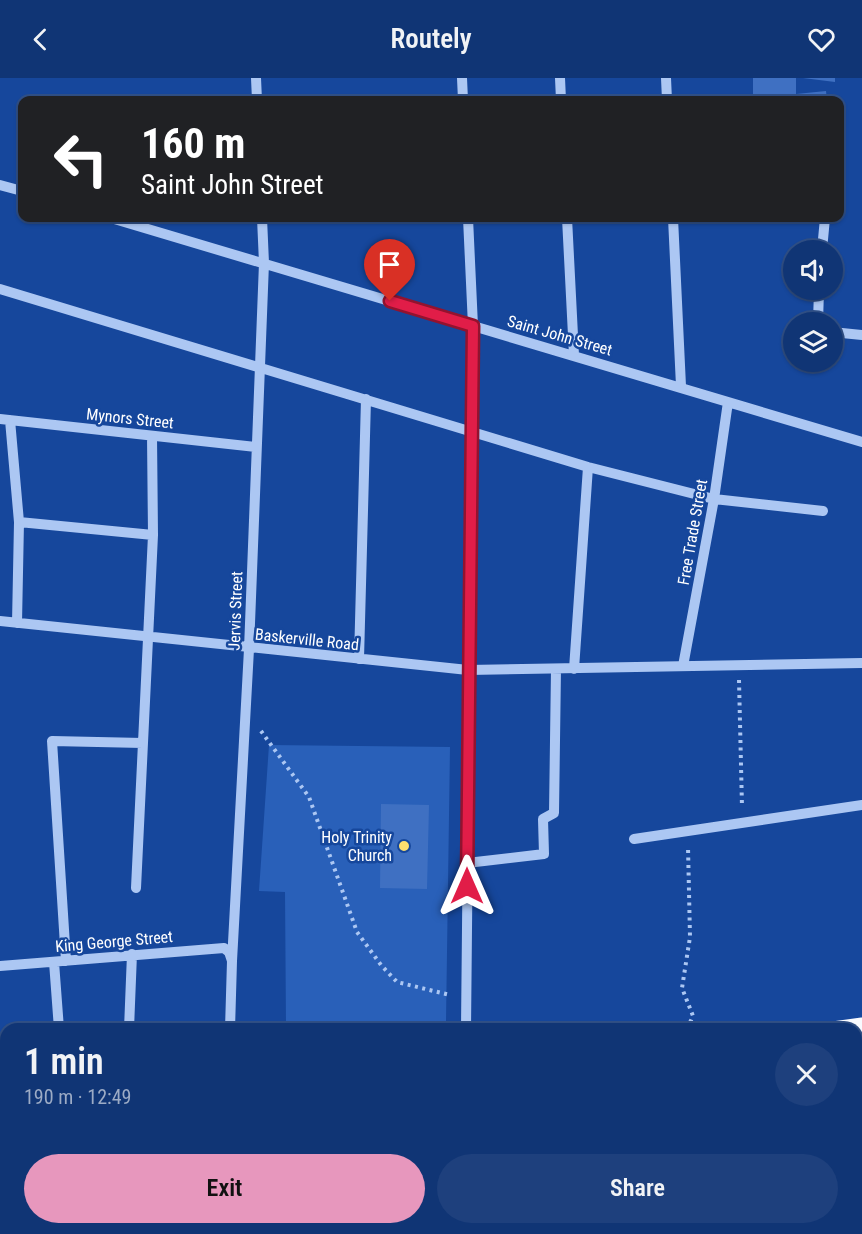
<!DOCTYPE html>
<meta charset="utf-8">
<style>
body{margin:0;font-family:"Roboto Condensed",sans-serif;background:#1e407d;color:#f1f3f6;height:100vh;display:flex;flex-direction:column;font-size:22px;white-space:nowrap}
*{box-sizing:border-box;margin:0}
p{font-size:20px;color:#9cabc5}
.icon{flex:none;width:33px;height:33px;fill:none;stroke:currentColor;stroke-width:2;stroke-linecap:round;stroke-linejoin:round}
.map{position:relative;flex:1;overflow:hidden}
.details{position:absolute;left:0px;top:945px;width:862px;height:212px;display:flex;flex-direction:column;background:#103575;border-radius:18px 18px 0 0;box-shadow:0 2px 4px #0004,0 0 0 2px #305087}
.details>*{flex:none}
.hud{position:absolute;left:18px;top:18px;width:826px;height:126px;border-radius:12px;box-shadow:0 2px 4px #0004,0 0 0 2px #305087;background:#202124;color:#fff;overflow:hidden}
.tools{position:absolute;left:783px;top:162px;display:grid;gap:12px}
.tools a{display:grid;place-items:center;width:60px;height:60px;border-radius:50%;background:#103575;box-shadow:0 2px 4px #0004,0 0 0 2px #305087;font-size:30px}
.pin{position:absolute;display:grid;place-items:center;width:51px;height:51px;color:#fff;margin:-62px -26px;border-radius:50% 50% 50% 0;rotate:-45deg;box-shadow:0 0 6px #0007}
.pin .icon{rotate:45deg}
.me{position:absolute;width:66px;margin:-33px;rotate:0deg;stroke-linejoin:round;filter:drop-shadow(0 0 4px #0008)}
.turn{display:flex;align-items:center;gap:21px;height:126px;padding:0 24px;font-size:27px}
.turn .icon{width:78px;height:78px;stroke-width:2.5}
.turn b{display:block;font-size:42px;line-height:51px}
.round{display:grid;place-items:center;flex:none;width:63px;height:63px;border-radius:32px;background:#1e407d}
.overview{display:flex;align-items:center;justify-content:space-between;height:102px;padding:0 24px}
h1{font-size:36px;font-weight:600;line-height:45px}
.cta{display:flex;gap:12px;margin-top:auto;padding:12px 24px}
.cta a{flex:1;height:69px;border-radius:36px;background:#e797bd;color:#111;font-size:24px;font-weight:600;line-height:69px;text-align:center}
.cta a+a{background:#1e407d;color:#f1f3f6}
header{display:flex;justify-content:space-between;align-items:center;height:78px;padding:0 24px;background:#103575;font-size:27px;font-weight:600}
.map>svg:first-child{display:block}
.green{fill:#2960b9}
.building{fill:#3f70c2}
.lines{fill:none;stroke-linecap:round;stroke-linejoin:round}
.path{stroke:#acc7f3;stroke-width:4;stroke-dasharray:3 4.5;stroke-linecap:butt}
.minor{stroke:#acc7f3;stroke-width:10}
.major{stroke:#f8faff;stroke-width:15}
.route-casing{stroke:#92132f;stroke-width:15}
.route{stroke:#e11d48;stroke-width:10}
.poi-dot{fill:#ffdf6e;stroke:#16479c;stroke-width:2}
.labels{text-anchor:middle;stroke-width:5;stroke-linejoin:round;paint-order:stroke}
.street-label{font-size:16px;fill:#fff;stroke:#16479c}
.poi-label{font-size:16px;fill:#fff;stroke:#16479c;text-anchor:end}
</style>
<header><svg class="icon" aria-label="back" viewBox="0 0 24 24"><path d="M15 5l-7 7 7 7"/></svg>Routely<svg class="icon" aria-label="heart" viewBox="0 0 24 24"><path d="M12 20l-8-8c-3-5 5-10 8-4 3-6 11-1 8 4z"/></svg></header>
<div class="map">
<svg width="862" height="1156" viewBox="0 0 862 1156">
<rect width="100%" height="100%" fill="#16479c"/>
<path class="green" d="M269,667L450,669L446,944L286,947L285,814L259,813Z"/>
<path class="building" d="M753,0H796V16L826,13L827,22H753Z
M803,0H835V4Z
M381,726L429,727L427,811L380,810Z
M862,986V1015L856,1016V987Z
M862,1073V1111L856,1113V1075Z
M597,1150H635L628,1156H591Z"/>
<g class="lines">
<path class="path" d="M739,602L742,729
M261,653L309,719L357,854L381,887L397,904L450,917
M687,951L693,938L682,910L690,859L688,769"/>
<path class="minor" d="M256,0L257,22
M462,0L463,22
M560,0L561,22
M666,0L667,22
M0,107L22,113
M111,140L862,364
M567,140L574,277
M673,140L681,308
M822,172L825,140
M0,211L588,389L714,421L823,433
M818,244L819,212
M832,254L862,257
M0,341L256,369
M10,342L19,444L17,545
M19,444L153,457
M0,543L468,592L862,585
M359,581L366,321
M683,588L714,421L728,324
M574,591L588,389
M634,761L862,727
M467,785L544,776L543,741L554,735L556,591
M136,810L153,457L152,358
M66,883L52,663L143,665
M232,883L249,571L264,185L262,140
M54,884L59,951
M0,888L224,870L229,874L232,883L230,951
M129,951L132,876
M466,951L473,248L468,140
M856,1047L862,1046
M856,1131L862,1129
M72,1150L73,1156
M463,1150V1156
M726,1150L729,1156
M828,1150L831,1156
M111,1156L137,1150
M223,1156V1150"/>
<path class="major" d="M833,951L862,947
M562,1156L568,1150"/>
</g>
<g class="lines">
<g class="route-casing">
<path id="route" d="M390,223L473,248L467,808"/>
</g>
<use href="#route" class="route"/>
</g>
<circle class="poi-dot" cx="404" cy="768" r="6"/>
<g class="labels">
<g class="street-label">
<text transform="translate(560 257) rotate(16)" y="6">Saint John Street</text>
<text transform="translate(130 340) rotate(6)" y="6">Mynors Street</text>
<text transform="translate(692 454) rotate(-80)" y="6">Free Trade Street</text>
<text transform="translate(235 533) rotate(-88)" y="6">Jervis Street</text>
<text transform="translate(307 561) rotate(6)" y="6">Baskerville Road</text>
<text transform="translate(114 863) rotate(-5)" y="6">King George Street</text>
</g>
<g class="poi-label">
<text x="392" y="765">Holy Trinity<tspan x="392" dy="18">Church</tspan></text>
</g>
</g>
</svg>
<div class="tools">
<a><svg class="icon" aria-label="sound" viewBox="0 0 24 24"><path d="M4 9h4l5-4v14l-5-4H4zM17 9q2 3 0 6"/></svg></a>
<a><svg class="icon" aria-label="layers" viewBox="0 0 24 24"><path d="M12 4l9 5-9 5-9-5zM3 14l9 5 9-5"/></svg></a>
</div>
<div class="pin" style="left:390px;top:223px;background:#d93025"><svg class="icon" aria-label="arrive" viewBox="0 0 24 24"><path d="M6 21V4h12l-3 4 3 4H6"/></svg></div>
<svg class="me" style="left:467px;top:808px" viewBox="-20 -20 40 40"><path d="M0-17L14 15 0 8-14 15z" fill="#e11d48" stroke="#fff" stroke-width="4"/></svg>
<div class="hud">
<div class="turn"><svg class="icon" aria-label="left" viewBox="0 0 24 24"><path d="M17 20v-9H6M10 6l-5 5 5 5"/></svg><div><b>160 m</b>Saint John Street</div></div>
</div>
<section class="details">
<div class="overview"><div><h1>1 min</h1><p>190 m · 12:49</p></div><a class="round"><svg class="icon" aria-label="close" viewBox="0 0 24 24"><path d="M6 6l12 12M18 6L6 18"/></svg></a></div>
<div class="cta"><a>Exit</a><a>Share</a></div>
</section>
</div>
